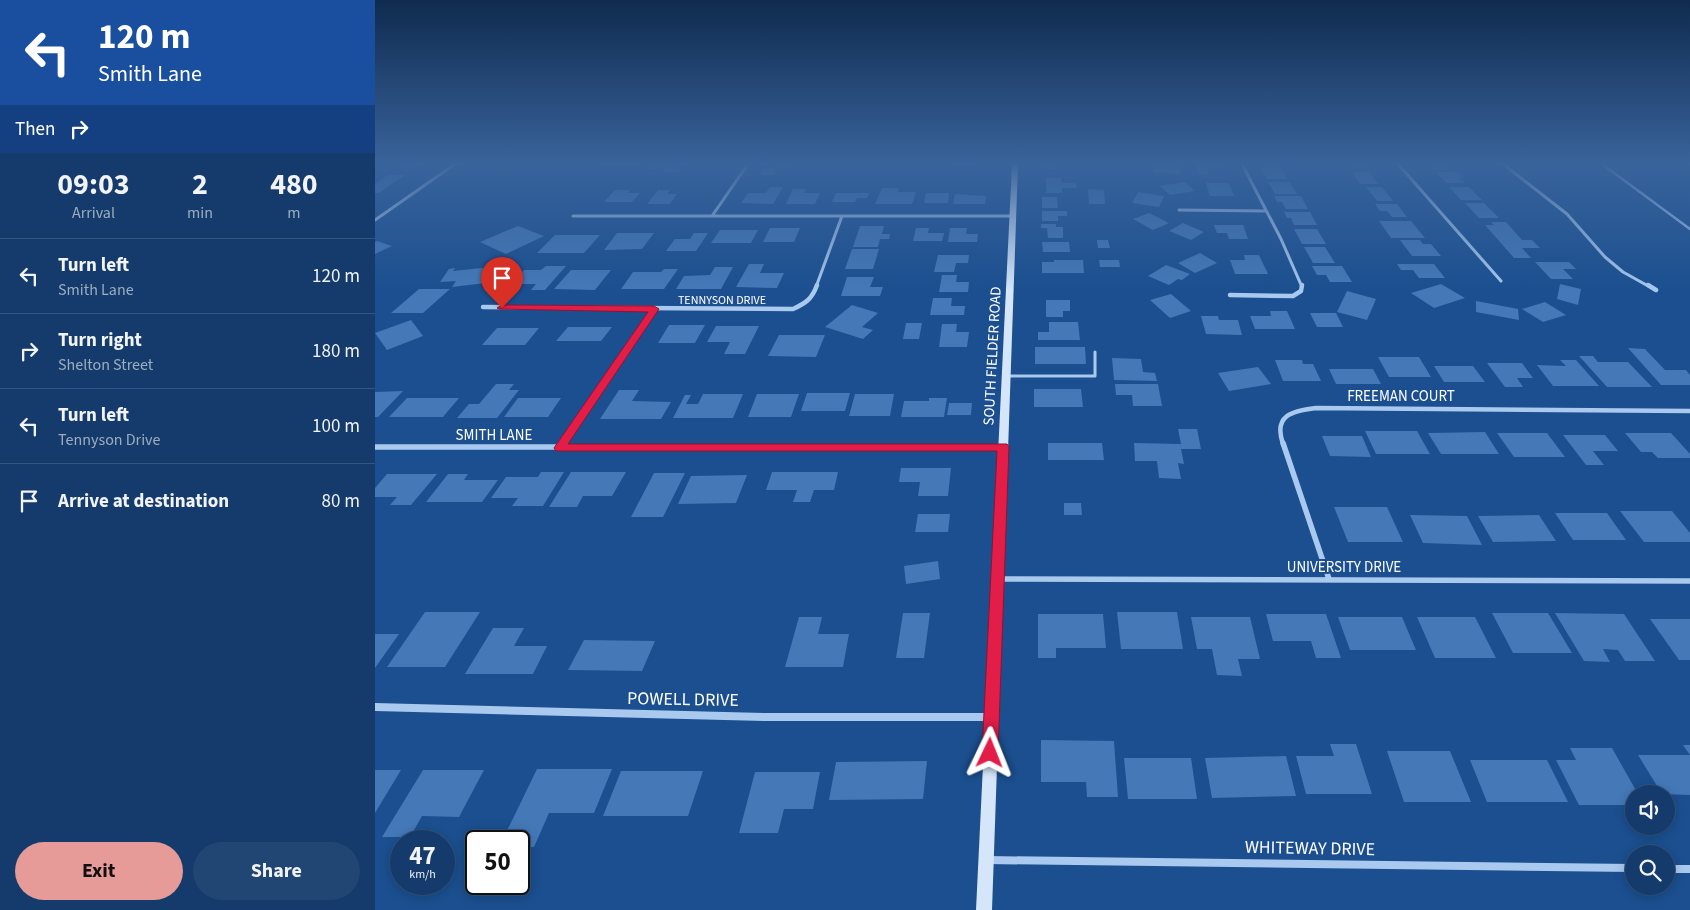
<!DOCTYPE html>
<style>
body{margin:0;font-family:"Source Sans 3",sans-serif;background:#214673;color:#f1f3f6;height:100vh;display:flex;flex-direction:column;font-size:19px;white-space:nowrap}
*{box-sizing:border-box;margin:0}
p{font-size:16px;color:#9dadc1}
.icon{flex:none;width:28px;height:28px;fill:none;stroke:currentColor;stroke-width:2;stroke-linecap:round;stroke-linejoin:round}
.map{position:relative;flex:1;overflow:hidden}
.drawer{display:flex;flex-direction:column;background:#143b6b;width:375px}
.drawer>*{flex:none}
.guide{background:#1a4fa0;color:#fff;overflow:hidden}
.buttons{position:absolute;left:1250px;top:785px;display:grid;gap:10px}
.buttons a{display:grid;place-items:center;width:50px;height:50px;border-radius:50%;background:#143b6b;box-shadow:0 2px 12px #0003,0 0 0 1px #33557e;font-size:25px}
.speed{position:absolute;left:15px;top:830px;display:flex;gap:10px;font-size:25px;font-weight:700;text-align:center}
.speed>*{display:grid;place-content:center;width:65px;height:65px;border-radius:50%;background:#143b6b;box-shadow:0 2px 12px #0003,0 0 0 1px #33557e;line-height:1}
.speed small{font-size:12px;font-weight:400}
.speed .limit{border:2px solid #111;border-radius:8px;background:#fff;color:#111}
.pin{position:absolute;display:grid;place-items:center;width:42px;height:42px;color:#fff;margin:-51px -21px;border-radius:50% 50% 50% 0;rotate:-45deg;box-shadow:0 0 5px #0007}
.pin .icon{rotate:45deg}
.me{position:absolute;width:55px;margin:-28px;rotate:2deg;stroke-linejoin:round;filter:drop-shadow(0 0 4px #0008)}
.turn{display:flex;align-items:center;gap:18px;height:105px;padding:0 15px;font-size:22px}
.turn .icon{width:65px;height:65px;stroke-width:2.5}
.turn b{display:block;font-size:35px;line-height:42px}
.then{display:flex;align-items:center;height:48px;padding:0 15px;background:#0003;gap:10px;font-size:19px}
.eta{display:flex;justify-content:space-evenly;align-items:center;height:85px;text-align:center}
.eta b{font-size:30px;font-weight:700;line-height:35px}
.action{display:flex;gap:10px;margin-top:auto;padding:10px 15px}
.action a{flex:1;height:58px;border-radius:30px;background:#e69b98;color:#111;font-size:20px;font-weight:700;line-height:58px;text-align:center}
.action a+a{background:#214673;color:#f1f3f6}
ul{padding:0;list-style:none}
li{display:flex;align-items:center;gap:15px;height:75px;padding:0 15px;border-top:1px solid #33557e}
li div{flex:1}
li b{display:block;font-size:19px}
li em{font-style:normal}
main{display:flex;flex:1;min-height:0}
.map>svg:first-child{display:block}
.building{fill:#4478b7}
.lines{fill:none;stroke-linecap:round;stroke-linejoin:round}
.lane-far1{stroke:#a9c9ee;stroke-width:2.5}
.lane{stroke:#a9c9ee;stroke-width:3}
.street-far3{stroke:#a9c9ee;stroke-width:3}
.street-far2{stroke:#a9c9ee;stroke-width:4.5}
.street-far1{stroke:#a9c9ee;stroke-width:5.5}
.street{stroke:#a9c9ee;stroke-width:8}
.secondary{fill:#d6e6fa;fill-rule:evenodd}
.route{fill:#e11d48;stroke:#92132f}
.labels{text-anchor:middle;stroke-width:4;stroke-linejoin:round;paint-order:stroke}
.far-street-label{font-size:12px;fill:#fff;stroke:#1b4f8f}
.street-label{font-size:15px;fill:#fff;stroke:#1b4f8f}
.near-street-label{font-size:18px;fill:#fff;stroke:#1b4f8f}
</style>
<main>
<section class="drawer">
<div class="guide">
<div class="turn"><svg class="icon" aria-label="left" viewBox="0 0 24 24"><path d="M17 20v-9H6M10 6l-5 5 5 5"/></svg><div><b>120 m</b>Smith Lane</div></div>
<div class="then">Then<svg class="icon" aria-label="right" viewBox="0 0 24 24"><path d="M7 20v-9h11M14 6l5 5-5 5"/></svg></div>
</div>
<div class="eta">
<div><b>09:03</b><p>Arrival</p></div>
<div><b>2</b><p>min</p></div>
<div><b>480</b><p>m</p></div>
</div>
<ul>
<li><svg class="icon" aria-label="left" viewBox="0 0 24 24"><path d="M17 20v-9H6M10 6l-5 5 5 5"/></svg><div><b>Turn left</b><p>Smith Lane</p></div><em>120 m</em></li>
<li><svg class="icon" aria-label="right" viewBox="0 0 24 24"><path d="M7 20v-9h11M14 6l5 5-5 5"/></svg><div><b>Turn right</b><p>Shelton Street</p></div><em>180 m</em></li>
<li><svg class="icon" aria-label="left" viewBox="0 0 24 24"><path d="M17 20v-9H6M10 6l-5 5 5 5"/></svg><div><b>Turn left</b><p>Tennyson Drive</p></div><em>100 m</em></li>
<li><svg class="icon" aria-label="arrive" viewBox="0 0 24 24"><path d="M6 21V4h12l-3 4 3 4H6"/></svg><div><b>Arrive at destination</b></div><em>80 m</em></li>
</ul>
<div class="action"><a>Exit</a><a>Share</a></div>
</section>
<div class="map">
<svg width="1315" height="910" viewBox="0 0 1315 910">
<rect width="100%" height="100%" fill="#1b4f8f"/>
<path class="building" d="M28,164H43L37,168H22Z
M228,164H264L262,166H225Z
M273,164H310L303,172H287L289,169H269Z
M401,164H416L414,168H403L399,175H385L389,168H398Z
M582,164H600V167H581Z
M667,164H682L683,169H667Z
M780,164H801L800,166L806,167L805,174L778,172Z
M820,164H845L847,168H832L834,174H824Z
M976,164H991L994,168H978Z
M1052,164H1068L1074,170H1058Z
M886,167H906L912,179H892Z
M977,172H994L1003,184H985Z
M1061,172H1084L1089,178H1085L1090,183H1071Z
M13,175H30L4,193H0V184Z
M671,178H686V183H701L702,188H687V193H671Z
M810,182L820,191L795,195L785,186Z
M893,182H915L922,194H900Z
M831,183H854L859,196H835Z
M395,187H408L398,204L366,203L373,193H391Z
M991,187H1007L1018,201H1002Z
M1074,187H1094L1107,200H1086Z
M507,188H524L523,192H541L537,204H500Z
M418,189H431L429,193H445L440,204H411Z
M713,189L729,190L730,204H714Z
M240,190H255L253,193H265L257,202H229Z
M283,190H295L292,194H302L295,204H272Z
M763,192L789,196L784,207L757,203Z
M461,193H494L492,198H482L480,202H457Z
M551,193H574L573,203H549Z
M580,194L611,196L610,204H578Z
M899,196H926L933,209H911L907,202H902Z
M667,197H682L683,208H667Z
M1090,203H1109L1124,218H1104Z
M1000,204H1022L1032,217H1017L1012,211H1005Z
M667,211H692V216H683V221H667Z
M909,212H935L942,225H919L916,218H912Z
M774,213L794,223L778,230L758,219Z
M1004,221H1036L1050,238H1016Z
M1116,222H1131L1147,240H1157L1165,248H1147L1156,258H1139L1110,225H1119Z
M808,223L829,232L816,240L794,231Z
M666,224H681V227H688V238H673L672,228H666Z
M839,225H868L873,239H854L852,233H842Z
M143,226L169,236L131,254L105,242Z
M485,226H509L507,234H515L514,239H505L503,247H478Z
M395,228H425L419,242H388Z
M541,228H554L553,233H569L567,241H538Z
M575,228H592L591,234H603L602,242H573Z
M919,229H942L951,244H927Z
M345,230H383L376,243H336Z
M242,233H279L267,249L229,250Z
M319,233H333L321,251H291L300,239H315Z
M180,235H225L209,253H162Z
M722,240H733L735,248H723Z
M1025,240H1045L1048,244H1056L1066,256H1037Z
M2,241L17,246L0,254V242Z
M667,242H694L695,252H668Z
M929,247H950L960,263H938Z
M477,249H504L498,269H470Z
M825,253L842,263L820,273L803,263Z
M563,255H594L593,263H581L579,272H559Z
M869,255H884L893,274H860L855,260H870Z
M679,260H708L709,273H667V262H679Z
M724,260H744L745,267H725Z
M1160,262H1194L1201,269H1188L1198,279H1176Z
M374,264H389L385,273H409L402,288L361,287Z
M1022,264H1059L1070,278H1044L1038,270H1026Z
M136,265L127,281L77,287L81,281L65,282L74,269L80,268L78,271Z
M791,265L815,274L807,280L803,279L794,285L773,276Z
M171,266H191L170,290H156L161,284H136L149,270H166Z
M937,266H967L977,282H955L951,275H942Z
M340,267H358L346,289H301L309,276L335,275Z
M289,269H303L289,289H246L258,272H286Z
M196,270H236L220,290L179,289Z
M567,275H582L581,282H594L593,292H564Z
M472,277H499L495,287H508L505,296H466Z
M1066,284L1090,298L1059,308L1036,293Z
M1185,284L1206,289L1203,305L1182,299Z
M44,289H75L48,313H16Z
M972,291L1001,299L992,320L962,312Z
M796,294L816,311L795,318L775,300Z
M558,298H577L576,306H590L589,315H555Z
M671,300H695V311H688V317H671Z
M1101,301L1143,309L1144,320L1101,312Z
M1170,302L1191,315L1168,322L1147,309Z
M477,305L503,313L487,327L498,330L488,339L450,327Z
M895,311H912L920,329H880L875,316H896Z
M935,313H961L968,327H942Z
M826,316H843L844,320H863L867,335L831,334Z
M36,320L48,336L12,350L0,333Z
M674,322H703L705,340H663V332H674Z
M531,323H547L544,339H528Z
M567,324H582L581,332H594L592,347H564Z
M294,325H330L320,343H283Z
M341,326H384L370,354H349L355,342H332Z
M193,327H237L226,341H181Z
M122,328H164L150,345H107Z
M404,335H450L441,357L393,356Z
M660,347H710L711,364H660Z
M1253,348L1270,349L1290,370H1311L1315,375V385H1286Z
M1204,356H1218L1223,362H1253L1277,387H1232Z
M1003,357H1044L1056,377H1014Z
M737,358L766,359L768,372L780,373L782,381L739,380Z
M900,360H927L928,364H938L946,381H908Z
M1185,360H1201L1224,386H1178L1162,365L1191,366Z
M1112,363H1147L1158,378H1142L1148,387H1130Z
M1059,366H1098L1110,382H1069Z
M883,367L896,384L854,391L843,373Z
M954,369H998L1006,384H961Z
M121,384H139L134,390H144L122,418H82L94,404H104Z
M740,384H783L787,406H758L757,395H741Z
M659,389H706L708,407H659Z
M244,390H264L257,401L296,402L286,419H225Z
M28,391L3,417H0V392Z
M432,393H475L470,411H426Z
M328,394H368L358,418H298L310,395H316L311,404H323Z
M382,394H424L416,417H373Z
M480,394H519L515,416H474Z
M32,398H84L68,417H14Z
M143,398H186L173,417H129Z
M554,398H572L569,417H526L529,401H554Z
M574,403H597L596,415H572Z
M803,429H822L826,449H806L809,464L803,463L806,479L784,478L782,461H760L759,443L806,444Z
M990,431H1042L1055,454H1001Z
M1110,432L1124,454H1066L1053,433Z
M1122,433H1172L1190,457H1139Z
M1250,433H1296L1315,454V458H1283L1277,452H1266Z
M1188,435H1230L1243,451H1218L1229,465H1211Z
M947,436H987L996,457L955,456Z
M673,443H727L729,460H673Z
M526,468H576L573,496H543L545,482H524Z
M166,472H189L168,506H137L143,498H116L131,477H163Z
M196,472H251L237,496H208L202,507H174Z
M397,472H463L459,490H439L435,502H418L422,490H391Z
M279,473H310L288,517H256Z
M12,474H62L36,505H15L22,497H0V488Z
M73,474H93L89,480H123L107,502H51Z
M372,475L361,503L303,504L316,476Z
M689,503H706L707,515H689Z
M959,507H1012L1028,542H973Z
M1245,511H1297L1315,533V542H1269Z
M1180,513H1232L1251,540H1198Z
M543,514H575L573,532H540Z
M1035,515L1092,516L1107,545L1048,543Z
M1164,515L1181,541L1118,542L1103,516Z
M563,561L565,579L531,584L529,566Z
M50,612H105L70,667H12Z
M742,612H802L808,649H746Z
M528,613H555L549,658H521Z
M1117,613H1173L1197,653H1138Z
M1180,613L1249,614L1280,661H1250L1243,650L1228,649L1235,662L1209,661Z
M663,614H728L731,648H681V658H663Z
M891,614H951L966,658H941L936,641H898Z
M424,617H447L443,634H474L468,667H410Z
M816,617H875L885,659H863L867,676L842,675L837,649H822Z
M963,617H1027L1041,650H975Z
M1042,617H1100L1121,658H1060Z
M1275,619H1315V660H1304Z
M118,628H149L139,646H172L158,674H90Z
M0,634H24L0,668Z
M209,640L280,641L267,671L193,670Z
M666,740L739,741L743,797H712L711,782H666Z
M955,744H981L997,794H931L921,756H959Z
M1308,745H1315V795L1287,794L1263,755H1315Z
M1195,748H1237L1263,794H1259V805H1204L1181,760H1201Z
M1012,751H1075L1096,802H1029Z
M911,756L921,796L837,798L830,758Z
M749,758H816L822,799H753Z
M1095,760H1172L1193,802H1112Z
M552,761L548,799L454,800L461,762Z
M162,769H237L219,813H174L159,847H144V841H127Z
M0,770H26L0,813Z
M48,770H109L84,817L47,816L35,837H7Z
M246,771H328L313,816H228Z
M380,772H445L438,809H409L403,833H364Z"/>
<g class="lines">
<path class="lane-far1" d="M1227,164L1315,229"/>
<path class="lane" d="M631,376H720V352"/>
<path class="street-far3" d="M867,164L906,239L927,287
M1023,164L1126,281
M1128,164L1192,214L1230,257L1248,272L1275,287
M804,210L891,211
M198,216H639
M337,216L373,164
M0,220L80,164
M441,287L467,216"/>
<path class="street-far2" d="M1273,285L1281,290
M855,295L918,296L926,291L927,285
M108,307L418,309C431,303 437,299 442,285
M187,444L279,309
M908,444C898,415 917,411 941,408L1315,411"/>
<path class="street-far1" d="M908,443L954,579
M0,447H628
M185,448L188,443
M623,579L1315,581"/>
<path class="street" d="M0,707L391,717H615
M612,860L1259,868
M1291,869H1315"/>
<path class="secondary" d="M637,164H643L617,910H601Z"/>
</g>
<linearGradient id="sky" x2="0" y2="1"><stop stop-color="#0f2b4f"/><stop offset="0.56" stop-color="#39639b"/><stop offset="1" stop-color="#39639b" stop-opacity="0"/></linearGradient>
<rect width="1315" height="291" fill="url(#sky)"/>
<path class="route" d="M127,305L279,306L284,309L193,444H632L634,447L623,753L620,759L615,761L609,759L607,753L622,451H181L179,448L181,445L273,312L124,309L122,308Z"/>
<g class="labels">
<g class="far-street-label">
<text x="347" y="304">TENNYSON DRIVE</text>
</g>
<g class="street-label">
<text transform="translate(617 356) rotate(-87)" y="5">SOUTH FIELDER ROAD</text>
<text x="1026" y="401">FREEMAN COURT</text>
<text x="119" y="440">SMITH LANE</text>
<text x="969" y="572">UNIVERSITY DRIVE</text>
</g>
<g class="near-street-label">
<text transform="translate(308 699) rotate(1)" y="6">POWELL DRIVE</text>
<text transform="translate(935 848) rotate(1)" y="6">WHITEWAY DRIVE</text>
</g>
</g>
</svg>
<div class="buttons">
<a><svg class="icon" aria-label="sound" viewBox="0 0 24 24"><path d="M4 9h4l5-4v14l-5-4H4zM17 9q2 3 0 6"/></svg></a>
<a><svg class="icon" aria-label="search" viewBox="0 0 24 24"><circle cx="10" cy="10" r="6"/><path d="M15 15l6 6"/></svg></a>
</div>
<div class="speed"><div>47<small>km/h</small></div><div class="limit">50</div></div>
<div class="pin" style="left:127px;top:308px;background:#d93025"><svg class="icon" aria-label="arrive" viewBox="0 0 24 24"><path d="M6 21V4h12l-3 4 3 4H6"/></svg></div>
<svg class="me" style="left:615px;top:753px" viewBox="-20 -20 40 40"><path d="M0-17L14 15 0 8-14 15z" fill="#e11d48" stroke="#fff" stroke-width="4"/></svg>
</div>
</main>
